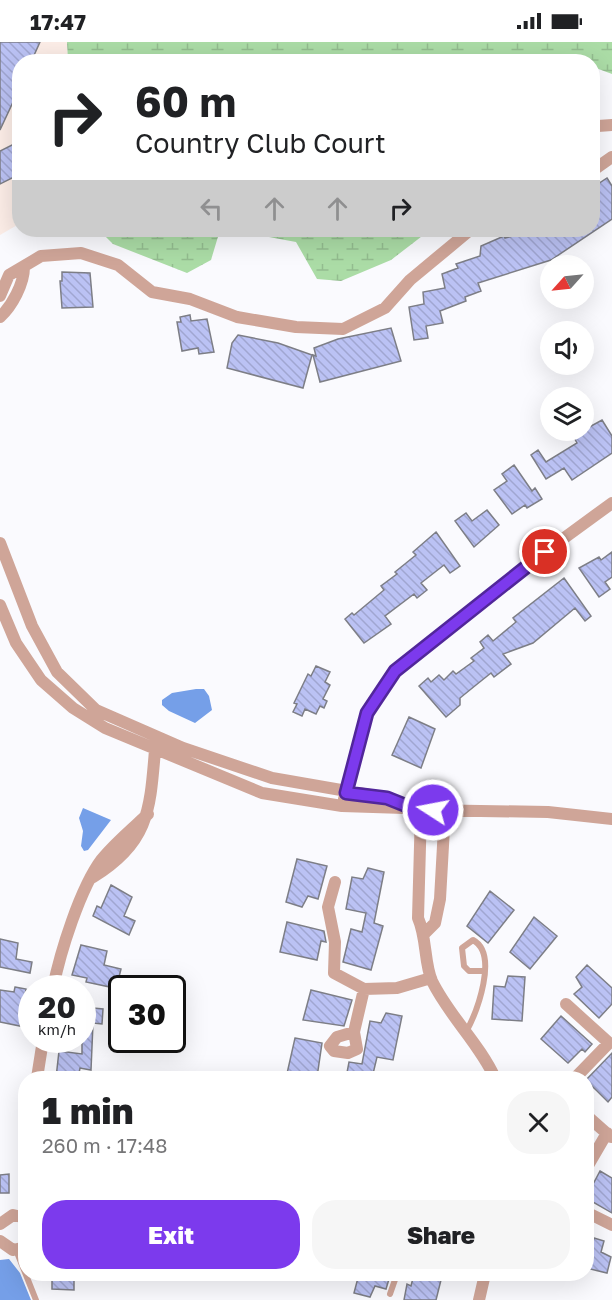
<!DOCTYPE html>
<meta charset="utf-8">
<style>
body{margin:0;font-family:"Golos Text",sans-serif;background:#f6f6f6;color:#202124;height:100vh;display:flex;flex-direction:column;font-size:22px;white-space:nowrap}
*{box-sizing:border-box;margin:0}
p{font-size:20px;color:#757577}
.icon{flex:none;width:33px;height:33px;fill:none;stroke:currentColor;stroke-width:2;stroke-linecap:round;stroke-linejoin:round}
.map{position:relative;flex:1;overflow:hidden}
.panel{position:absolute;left:18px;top:1029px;width:576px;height:210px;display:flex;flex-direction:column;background:#fff;border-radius:24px;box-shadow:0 6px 24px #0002}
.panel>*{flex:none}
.top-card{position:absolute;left:12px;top:12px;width:588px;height:183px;border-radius:24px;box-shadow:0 6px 24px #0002;background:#fff;color:#202124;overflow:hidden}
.needle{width:39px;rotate:243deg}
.controls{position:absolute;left:540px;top:213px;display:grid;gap:12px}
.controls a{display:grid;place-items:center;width:54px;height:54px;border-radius:50%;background:#fff;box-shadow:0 6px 24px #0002;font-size:30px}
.speed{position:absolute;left:18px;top:933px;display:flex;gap:12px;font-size:30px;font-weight:700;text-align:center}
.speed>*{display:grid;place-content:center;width:78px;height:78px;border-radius:50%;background:#fff;box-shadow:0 6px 24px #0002;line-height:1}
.speed small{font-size:15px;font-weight:400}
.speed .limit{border:3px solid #111;border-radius:9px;background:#fff;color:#111}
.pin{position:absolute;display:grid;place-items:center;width:51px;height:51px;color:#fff;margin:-26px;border:3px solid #fff;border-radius:50%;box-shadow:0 2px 6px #0007}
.me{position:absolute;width:66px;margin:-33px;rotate:281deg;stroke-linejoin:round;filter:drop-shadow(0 0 4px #0008)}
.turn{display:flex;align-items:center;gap:21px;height:126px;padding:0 24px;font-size:27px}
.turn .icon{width:78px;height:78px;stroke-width:2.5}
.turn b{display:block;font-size:42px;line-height:51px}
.lanes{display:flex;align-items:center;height:57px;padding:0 24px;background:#0003;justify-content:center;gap:30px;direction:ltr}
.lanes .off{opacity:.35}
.round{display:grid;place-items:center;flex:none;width:63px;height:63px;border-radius:24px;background:#f6f6f6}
.head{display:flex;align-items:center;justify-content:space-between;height:102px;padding:0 24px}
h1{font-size:36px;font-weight:800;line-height:45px}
.action{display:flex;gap:12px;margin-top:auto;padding:12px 24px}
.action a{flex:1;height:69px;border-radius:24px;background:#7c3aed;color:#fff;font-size:24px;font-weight:800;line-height:69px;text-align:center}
.action a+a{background:#f6f6f6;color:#202124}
.status{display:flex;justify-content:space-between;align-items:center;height:42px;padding:0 30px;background:#fff;direction:ltr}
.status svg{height:16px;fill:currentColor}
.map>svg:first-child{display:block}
.commercial{fill:#fcede7}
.wetland{fill:url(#wetland-marsh)}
.water{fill:#759fe8}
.building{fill:url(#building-back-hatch);stroke:#7d7e86;stroke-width:1.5}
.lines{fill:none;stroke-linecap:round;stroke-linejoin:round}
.service{stroke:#cfa598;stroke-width:6}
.minor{stroke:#cfa598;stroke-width:12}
.route-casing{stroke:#51269a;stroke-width:15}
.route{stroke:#7c3aed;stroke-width:10}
</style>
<div class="status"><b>17:47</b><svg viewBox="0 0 49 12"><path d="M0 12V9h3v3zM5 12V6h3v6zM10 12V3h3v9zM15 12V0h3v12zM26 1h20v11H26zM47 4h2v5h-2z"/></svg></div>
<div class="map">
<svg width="612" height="1258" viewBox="0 0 612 1258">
<defs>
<pattern id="wetland-marsh" width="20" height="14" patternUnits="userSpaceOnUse" patternTransform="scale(1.5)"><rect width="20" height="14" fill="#abdca6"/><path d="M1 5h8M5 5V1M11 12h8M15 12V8" fill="none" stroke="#93bc8f"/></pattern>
<pattern id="building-back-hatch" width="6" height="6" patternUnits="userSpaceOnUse" patternTransform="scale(1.5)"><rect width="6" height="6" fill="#bbc2f4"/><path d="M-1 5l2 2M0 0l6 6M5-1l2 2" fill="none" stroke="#a0a6d1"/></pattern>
</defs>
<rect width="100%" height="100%" fill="#fafafe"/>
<path class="commercial" d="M0,0H67L68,19L20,20L19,182L0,193Z"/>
<path class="wetland" d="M67,0H612V32L593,25L592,20L580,19L566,14L557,20L68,19Z
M99,188H220L211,218L187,231L113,202Z
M232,188H430L391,218L341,239L317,237L296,200Z"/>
<path class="water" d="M196,647H204L209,654L212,668L195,681L169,669L162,663V658L172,651Z
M83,766L111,778L88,808L84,809L81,804L83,789L79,776Z
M9,1217L20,1231L31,1258H0V1218Z"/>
<path class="building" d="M0,0H40L31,20H20V45L0,88Z
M20,99V132L0,142V109Z
M607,136L612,144V177L551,218L478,241L481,249L465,255L466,259L440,269L443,281L426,284L428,296L414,298L409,265L424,262L423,250L445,246L442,232L458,226L456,222L480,214L481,204L504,194L505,196L535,188H592V146Z
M62,230L90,231L93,265L62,266L60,239H62Z
M190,273L191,279L207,277L214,310L199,312L198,306L182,309L177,280H181L180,275Z
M391,286L401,319L320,340L313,313L316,314L314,306L338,297Z
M238,293L278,301L312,313L303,346L227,326L232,301Z
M602,378L612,394V411L572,438L564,426L546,437L531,413L538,408L546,420L577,401L570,388H584Z
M514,423L532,449L535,446L542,457L527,466L525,463L512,472L494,448L507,439L502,432Z
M487,468L499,483L474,505L455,479L466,471L472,479Z
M436,490L460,524L450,531L444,523L421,541L427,548L417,556L414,552L385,574L391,582L364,601L345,577L352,571L354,573L384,548L381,544L397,532L395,530L416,513L413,510Z
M612,510V535L605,540L610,547L599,555L579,526L599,515L601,518Z
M564,536L591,574L585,579L575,566L533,601L503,612L511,622L494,635L491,631L476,643L460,656V663L446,675L419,644L428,636L431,640L439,633L444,638L453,629L456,632L474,619L471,616L484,606L480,600L488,593L493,599L516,580L513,576Z
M316,624L330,630L325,640L330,643L323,657L327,659L324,666L320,664L316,672L305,667L302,674L293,670L297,662L294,661L308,632L311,634Z
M409,675L435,687L421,726L392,713Z
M297,817L327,824L318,857L308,854L302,865L286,860Z
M368,826L384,830L374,881L383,884L371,928L343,920L351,887L362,890L366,871L346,867L352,835L363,837Z
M111,843L132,855L124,874L135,879L129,893L93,874L97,864L101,866Z
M490,849L514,868L488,901L467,884Z
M534,875L557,894L530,927L510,910Z
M287,880L324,889L326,900L321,899L317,918L280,910Z
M0,897L18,901L16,917L32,920L30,931L0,925Z
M81,903L107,909L104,923L121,927L118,939L112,938L110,945L86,940L87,936L72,933Z
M587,923L612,946V962L599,976L574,952L582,945L576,935Z
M508,934L525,935L522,979L492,977L494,944L505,945Z
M15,945L26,947L20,984L0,980V948L14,950Z
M311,948L352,958L344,984L303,978Z
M82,965L103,967L102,982L93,981L91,1028L80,1026L78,1036H56L59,1009L82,1012Z
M386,971L402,974L393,1018L377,1015L372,1036H346L349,1020L362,1022L370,979L381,981Z
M561,974L592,1002L585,1010L582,1007L568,1021L541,997Z
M295,996L322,1001L317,1035L306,1033L305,1036H286Z
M612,1011V1055L608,1060L586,1038Z
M600,1129L612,1136V1171L586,1156V1144L591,1146Z
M9,1132V1151H0V1133Z
M594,1196L604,1199L601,1210L611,1215L607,1231L586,1226V1208L590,1209Z
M56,1232H74V1248L52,1247V1234Z
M359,1232H376V1234L389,1237L386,1247L375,1244L370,1255L354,1251Z
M414,1232L442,1234L436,1258H404L407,1242L411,1244Z"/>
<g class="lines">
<path class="service" d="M466,990C477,970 499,912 473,898L462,906L464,924L469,929H484
M16,1208L36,1258
M390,1252L397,1232"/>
<path class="minor" d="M592,87L598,84L612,83
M592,129L612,115
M0,254L9,233L41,214L81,211L118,223L152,250L190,257L237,275L296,285L343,287L385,266L410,238L469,189L474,188
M0,275C12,264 24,242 24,225
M0,501L32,584L57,630L96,668L183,706L272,736L387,756L421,768L548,770L612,777
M0,563L16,601L41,638L73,666L105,686L262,751L342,764L404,766
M344,757L367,671L395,629L545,510L612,461
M421,768L418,876C427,896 424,921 432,939C449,974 479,1001 495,1036
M93,835C149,801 150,768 155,708
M335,840L328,865L335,900L334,931L364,947L397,946L431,936
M425,891L435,881L440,857L445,768
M53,946C60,911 80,846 102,817C115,801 133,786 148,772
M566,962L609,1001L575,1036
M354,990L357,1007L348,1011L334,1009L330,1004L337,995L354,990L364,947
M37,1036L43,998
M586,1073L611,1095
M586,1127L607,1091
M586,1170L612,1183
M0,1182L13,1173L26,1176
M0,1199L13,1208L26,1205
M479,1258L485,1232"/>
</g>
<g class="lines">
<g class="route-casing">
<path id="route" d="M433,768L412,766L387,756L346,751L367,671L395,629L545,510"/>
</g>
<use href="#route" class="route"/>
</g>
</svg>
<div class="controls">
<a><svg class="needle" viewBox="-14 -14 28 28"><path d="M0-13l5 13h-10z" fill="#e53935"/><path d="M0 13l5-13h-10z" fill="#757577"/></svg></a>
<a><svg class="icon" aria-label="sound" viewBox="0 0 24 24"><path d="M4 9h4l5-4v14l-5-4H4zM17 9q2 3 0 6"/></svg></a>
<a><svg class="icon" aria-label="layers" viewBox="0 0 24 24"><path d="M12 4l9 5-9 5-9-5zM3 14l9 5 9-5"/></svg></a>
</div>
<div class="speed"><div>20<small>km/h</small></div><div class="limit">30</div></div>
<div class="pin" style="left:545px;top:510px;background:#d93025"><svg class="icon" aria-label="arrive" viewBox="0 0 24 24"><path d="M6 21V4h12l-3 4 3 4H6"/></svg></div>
<svg class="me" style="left:433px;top:768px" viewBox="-20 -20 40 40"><circle r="17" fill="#7c3aed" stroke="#fff" stroke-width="3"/><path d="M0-11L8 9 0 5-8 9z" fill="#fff"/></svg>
<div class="top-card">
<div class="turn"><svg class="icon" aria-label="right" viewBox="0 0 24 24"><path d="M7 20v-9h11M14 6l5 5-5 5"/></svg><div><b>60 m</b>Country Club Court</div></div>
<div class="lanes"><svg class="icon off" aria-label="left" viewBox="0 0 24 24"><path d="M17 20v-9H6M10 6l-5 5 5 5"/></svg><svg class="icon off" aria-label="ahead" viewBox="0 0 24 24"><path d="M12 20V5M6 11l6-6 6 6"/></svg><svg class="icon off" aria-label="ahead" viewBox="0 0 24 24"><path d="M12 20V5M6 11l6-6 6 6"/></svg><svg class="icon" aria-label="right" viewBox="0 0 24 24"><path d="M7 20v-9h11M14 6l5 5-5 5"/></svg></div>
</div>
<section class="panel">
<div class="head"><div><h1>1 min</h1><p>260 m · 17:48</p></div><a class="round"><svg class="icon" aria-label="close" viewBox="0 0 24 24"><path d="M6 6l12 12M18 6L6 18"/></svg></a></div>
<div class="action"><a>Exit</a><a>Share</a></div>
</section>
</div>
